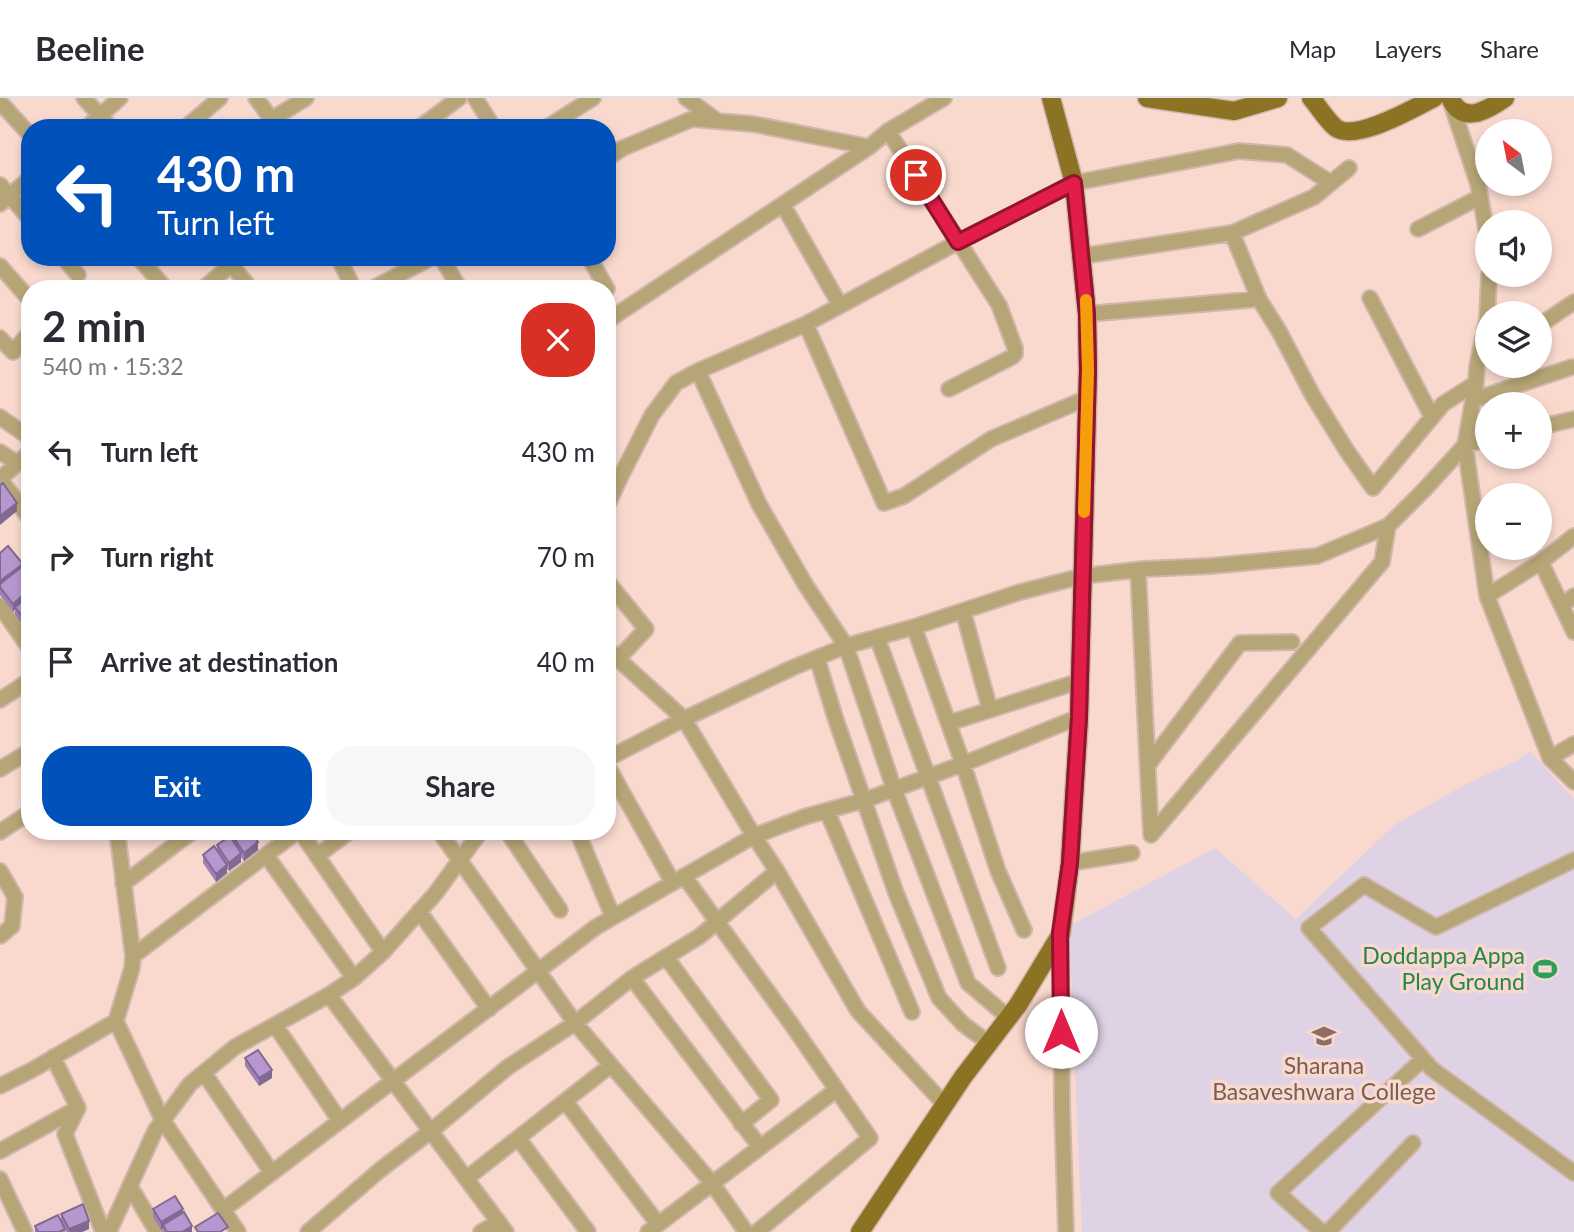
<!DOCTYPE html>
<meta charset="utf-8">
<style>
body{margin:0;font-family:Lato,sans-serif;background:#f7f7f7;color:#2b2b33;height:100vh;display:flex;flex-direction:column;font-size:26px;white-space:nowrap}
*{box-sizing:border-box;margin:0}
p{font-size:23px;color:#7c7c81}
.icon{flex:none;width:38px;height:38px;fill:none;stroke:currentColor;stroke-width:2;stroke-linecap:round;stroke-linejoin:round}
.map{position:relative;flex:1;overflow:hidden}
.side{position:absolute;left:21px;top:182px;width:595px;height:560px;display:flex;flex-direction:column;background:#fff;border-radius:28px;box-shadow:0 4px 10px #0003}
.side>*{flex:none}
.guide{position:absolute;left:21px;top:21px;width:595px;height:147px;border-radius:28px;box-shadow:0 4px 10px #0003;background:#0051ba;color:#fff;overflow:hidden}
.needle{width:46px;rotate:328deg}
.controls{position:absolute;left:1475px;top:21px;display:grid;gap:14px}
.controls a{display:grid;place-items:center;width:77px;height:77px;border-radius:50%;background:#fff;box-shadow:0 4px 10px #0003;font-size:35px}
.pin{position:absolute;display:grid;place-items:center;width:60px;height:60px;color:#fff;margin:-30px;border:4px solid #fff;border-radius:50%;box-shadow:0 2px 7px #0007}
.me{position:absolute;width:77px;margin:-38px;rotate:0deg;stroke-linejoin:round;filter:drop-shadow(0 0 5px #0008)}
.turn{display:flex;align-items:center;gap:24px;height:147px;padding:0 21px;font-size:32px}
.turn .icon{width:91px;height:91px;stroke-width:2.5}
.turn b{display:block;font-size:49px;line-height:60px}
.round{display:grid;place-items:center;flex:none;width:74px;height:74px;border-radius:28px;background:#f7f7f7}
.head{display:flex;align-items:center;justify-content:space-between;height:119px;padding:0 21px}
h1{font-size:42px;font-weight:700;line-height:52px}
.button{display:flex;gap:14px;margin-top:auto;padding:14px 21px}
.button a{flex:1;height:80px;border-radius:28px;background:#0051ba;color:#fff;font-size:28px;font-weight:700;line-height:80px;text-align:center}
.button a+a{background:#f7f7f7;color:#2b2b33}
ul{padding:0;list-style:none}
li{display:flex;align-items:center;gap:21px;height:105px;padding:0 21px}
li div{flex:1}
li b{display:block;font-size:26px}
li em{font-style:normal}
header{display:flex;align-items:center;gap:42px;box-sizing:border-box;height:98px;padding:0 35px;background:#fff;border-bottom:2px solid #e1e1e2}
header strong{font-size:33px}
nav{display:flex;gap:38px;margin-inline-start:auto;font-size:24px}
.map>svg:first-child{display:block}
.education{fill:#dfd2e5}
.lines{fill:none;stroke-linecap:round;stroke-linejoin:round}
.minor-casing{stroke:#d1b6ac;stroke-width:18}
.major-casing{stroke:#d1b6ac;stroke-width:21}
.minor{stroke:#b6a677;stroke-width:14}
.major{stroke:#8c7324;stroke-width:18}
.wall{fill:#9d82b3}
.shaded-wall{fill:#806a92}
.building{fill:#b797d0;stroke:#806a92;stroke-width:2}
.route-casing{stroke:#92132f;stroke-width:18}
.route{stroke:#e11d48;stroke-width:12}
.slow{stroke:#f59e0b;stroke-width:12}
.labels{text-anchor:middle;stroke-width:7;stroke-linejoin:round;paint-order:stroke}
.leisure-label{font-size:23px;fill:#27864d;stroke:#f9d9ce;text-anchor:end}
.education-label{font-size:23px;fill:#785e54;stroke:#f9d9ce}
</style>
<header>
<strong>Beeline</strong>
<nav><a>Map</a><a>Layers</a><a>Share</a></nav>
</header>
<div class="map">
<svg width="1574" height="1134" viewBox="0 0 1574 1134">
<rect width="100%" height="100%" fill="#f9d9ce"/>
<path class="education" d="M1530,653L1574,701V1134H1082L1069,828L1215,750L1296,821L1394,727L1466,686L1518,662Z"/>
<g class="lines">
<g class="minor-casing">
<path id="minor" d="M84,0L111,30
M256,0L278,30
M475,0L494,30
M686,0L716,22
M0,4L30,37
M1451,5L1478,86L1488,142
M272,21L306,0
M86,30L120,0
M185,30L220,0
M419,30L459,0
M546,30L593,0
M888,33L999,207L1015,250V256L1012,259L949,291
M607,60L623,50L692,21L753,26L869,49
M0,87L30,121
M0,106L30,80
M783,107L840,207
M1418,131L1480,99
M1232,135L1314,99L1349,70
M1082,158L1232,135L1259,201L1279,233L1313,298L1347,353L1373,390L1443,306L1476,285
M63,159L78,177
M138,159L166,191
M225,159L251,191
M338,159L354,191
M441,159L460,191
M589,159L607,191
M0,168L30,202
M1489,177L1487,221L1477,268L1476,285L1465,347L1487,498L1550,660L1574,684
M203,191L240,159
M372,191L432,159
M1370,200L1432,319
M1087,216L1259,201
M607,223L869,49L888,33L944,0
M806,226L884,405L904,398L991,341L1087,300
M1540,227L1574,204
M0,240L13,254L30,234
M698,273L759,406L805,486L846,548L894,691L968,885L1009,920
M1473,302L1572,269
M0,319L30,340
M1540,329L1574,321
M0,354L17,365
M0,381L30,421
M0,381L30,354
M607,408L622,376L652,317L676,285L698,273L806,226L958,144L1074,85L1239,53L1287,57L1331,85
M1541,464L1574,534
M1138,472L1151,737
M607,483L646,531L618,561
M1487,498L1541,464L1574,438
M1562,507L1574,498
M0,508L30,551
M963,513L990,612
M914,529L963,666L998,773L1024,832
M877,539L998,870
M607,551L684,621L754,738L777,773L858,913L945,1007
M817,560L835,619L896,795L939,900L963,926L990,946
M0,602L30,582
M949,625L1080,583
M1550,660L1574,646
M607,661L684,621L792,570L846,548L914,529L1020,494L1083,478L1144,471L1210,468L1317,458L1388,428L1425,391L1465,347L1488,341
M607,667L673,785
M1148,667L1240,545L1292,544
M0,671L30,653
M827,713L912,914
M117,733L133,858L132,870L116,923L162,1021L238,1134
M300,733L383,854
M439,733L575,925L712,1085L746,1134
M507,733L560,812
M577,733L613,819
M0,734L30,714
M1151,737L1382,464L1388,428
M266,757L354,880
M317,758L350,733
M1574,762L1436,829L1364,787L1309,830L1432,971L1574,1075
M1070,765L1132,755
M0,773L15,799L12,828L0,838
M684,778L792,927L870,1040L757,1134
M123,786L193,733
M419,813L489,911
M1061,836L1062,1008L1066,1134
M133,858L298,733
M666,859L771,1002L741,1026
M632,880L760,1049
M329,897L506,1134
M53,959L78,1010L65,1036L103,1134
M204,975L272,1075
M0,988L32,972L116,923
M565,1003L658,1126
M340,1023L596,829L754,738L804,719L865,702L963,666L1079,619
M518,1040L588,1134
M0,1053L78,1010
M467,1080L611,967
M0,1081L25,1134
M130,1088L157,1134
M223,1112L340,1023L275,927
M109,1134L155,1033L190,986L235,949L329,897L354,880L383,854L435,796L481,733
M308,1134L380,1072L431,1033L508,969L575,925L632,880L700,838L777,773
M481,1134L499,1124
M648,1134L836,992
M1322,1134L1278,1095L1423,961
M1328,1134L1413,1045"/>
</g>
<g class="major-casing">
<path id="major" d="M1147,0L1234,13L1278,0
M1311,0C1319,9 1327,23 1336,30C1356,44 1414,10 1434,0
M1450,0C1463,27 1486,13 1505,0
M860,1134L963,979L1018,907L1061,836L1070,765L1079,619L1088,272L1087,216L1074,85L1051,0"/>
</g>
<use href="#minor" class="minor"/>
<use href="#major" class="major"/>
</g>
<path class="wall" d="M0,455L23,468L30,476V536L28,534V528L25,530L15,517V511L13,514L0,497Z
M230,734L258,752L244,763L241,759V764L229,773L227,771V775L216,784L203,765V757L217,752V747L230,738Z
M245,960L272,980L259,988L245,968Z
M153,1111L183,1115L192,1134H163V1130L161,1132L153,1119Z
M61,1116L89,1131L82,1134H66L65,1132V1134H35V1128L61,1123Z"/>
<path class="shaded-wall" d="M17,405V413L0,427V418Z
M23,466V474L0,489V483Z
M30,491V499L15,509V511L13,514V506Z
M30,518V527L25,530V522Z
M258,744V752L244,763V755Z
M241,755V764L229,773V765Z
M227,767V775L216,784V776Z
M272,972V980L259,988V980Z
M183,1111V1119L163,1127V1130L161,1132V1124Z
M89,1123V1131L82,1134H69V1131Z
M192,1128V1134H182Z"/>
<path class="building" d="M3,385L17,405L0,418V387Z
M8,448L23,466L0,483V455Z
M23,468L30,476V491L13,506L0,489V486Z
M30,498V518L25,522L15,509Z
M232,733H250L258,744L244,755L230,734Z
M230,738L241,755L229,765L217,747Z
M214,748L227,767L216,776L203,757Z
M258,952L272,972L259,980L245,960Z
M175,1098L183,1111L161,1124L153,1111Z
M83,1106L89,1123L69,1131L61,1116Z
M184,1114L192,1128L182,1134H167L163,1127Z
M218,1115L228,1129L220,1134H198L195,1129Z
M58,1117L65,1131L59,1134H38L35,1128Z"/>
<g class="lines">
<g class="route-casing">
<path id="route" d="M916,77L958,144L1074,85L1087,216L1088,272L1079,619L1070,765L1060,835L1061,934"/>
</g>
<use href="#route" class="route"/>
<path class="slow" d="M1084,414L1088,272L1086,202"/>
</g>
<defs>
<g id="stadium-bare" transform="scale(1.89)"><path d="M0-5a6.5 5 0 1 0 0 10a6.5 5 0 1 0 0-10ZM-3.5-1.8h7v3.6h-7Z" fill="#2e9e5b" stroke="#f9d9ce" stroke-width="2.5" paint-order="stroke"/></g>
<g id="university-bare" transform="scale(1.89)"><path d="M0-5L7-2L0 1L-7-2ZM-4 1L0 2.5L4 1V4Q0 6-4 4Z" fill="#8d6e63" stroke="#f9d9ce" stroke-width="2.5" paint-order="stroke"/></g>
</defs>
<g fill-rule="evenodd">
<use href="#stadium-bare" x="1545" y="871"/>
<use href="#university-bare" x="1324" y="938"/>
</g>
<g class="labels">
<g class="leisure-label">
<text x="1525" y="866">Doddappa Appa<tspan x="1525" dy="26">Play Ground</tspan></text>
</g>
<g class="education-label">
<text x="1324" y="976">Sharana<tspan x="1324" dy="26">Basaveshwara College</tspan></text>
</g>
</g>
</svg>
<div class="controls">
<a><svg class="needle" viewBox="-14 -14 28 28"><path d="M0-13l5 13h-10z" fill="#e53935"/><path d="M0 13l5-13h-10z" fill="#7c7c81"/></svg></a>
<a><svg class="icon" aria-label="sound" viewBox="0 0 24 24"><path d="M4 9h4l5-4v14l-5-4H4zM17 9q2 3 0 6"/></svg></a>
<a><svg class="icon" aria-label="layers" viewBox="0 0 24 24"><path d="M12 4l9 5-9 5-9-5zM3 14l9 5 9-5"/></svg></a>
<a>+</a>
<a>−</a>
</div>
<div class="pin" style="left:916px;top:77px;background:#d93025"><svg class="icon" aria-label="arrive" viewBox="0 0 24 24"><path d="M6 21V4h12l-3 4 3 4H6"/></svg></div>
<svg class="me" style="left:1061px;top:934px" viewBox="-20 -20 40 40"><circle r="19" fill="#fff"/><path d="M0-13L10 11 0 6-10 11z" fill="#e11d48"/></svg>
<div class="guide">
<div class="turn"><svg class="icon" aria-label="left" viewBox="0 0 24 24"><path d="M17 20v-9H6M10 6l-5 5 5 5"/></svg><div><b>430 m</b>Turn left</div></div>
</div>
<section class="side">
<div class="head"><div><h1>2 min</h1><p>540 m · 15:32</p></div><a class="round" style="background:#d93025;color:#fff"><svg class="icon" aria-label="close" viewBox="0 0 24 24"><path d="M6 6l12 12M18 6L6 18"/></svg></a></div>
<ul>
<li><svg class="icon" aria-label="left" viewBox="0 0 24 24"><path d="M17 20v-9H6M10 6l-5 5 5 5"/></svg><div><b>Turn left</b></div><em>430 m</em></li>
<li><svg class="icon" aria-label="right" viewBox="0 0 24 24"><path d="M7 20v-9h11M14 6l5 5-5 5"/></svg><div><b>Turn right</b></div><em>70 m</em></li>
<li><svg class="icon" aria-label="arrive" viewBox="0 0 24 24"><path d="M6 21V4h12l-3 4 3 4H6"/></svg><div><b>Arrive at destination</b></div><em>40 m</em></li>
</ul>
<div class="button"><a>Exit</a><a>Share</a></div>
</section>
</div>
